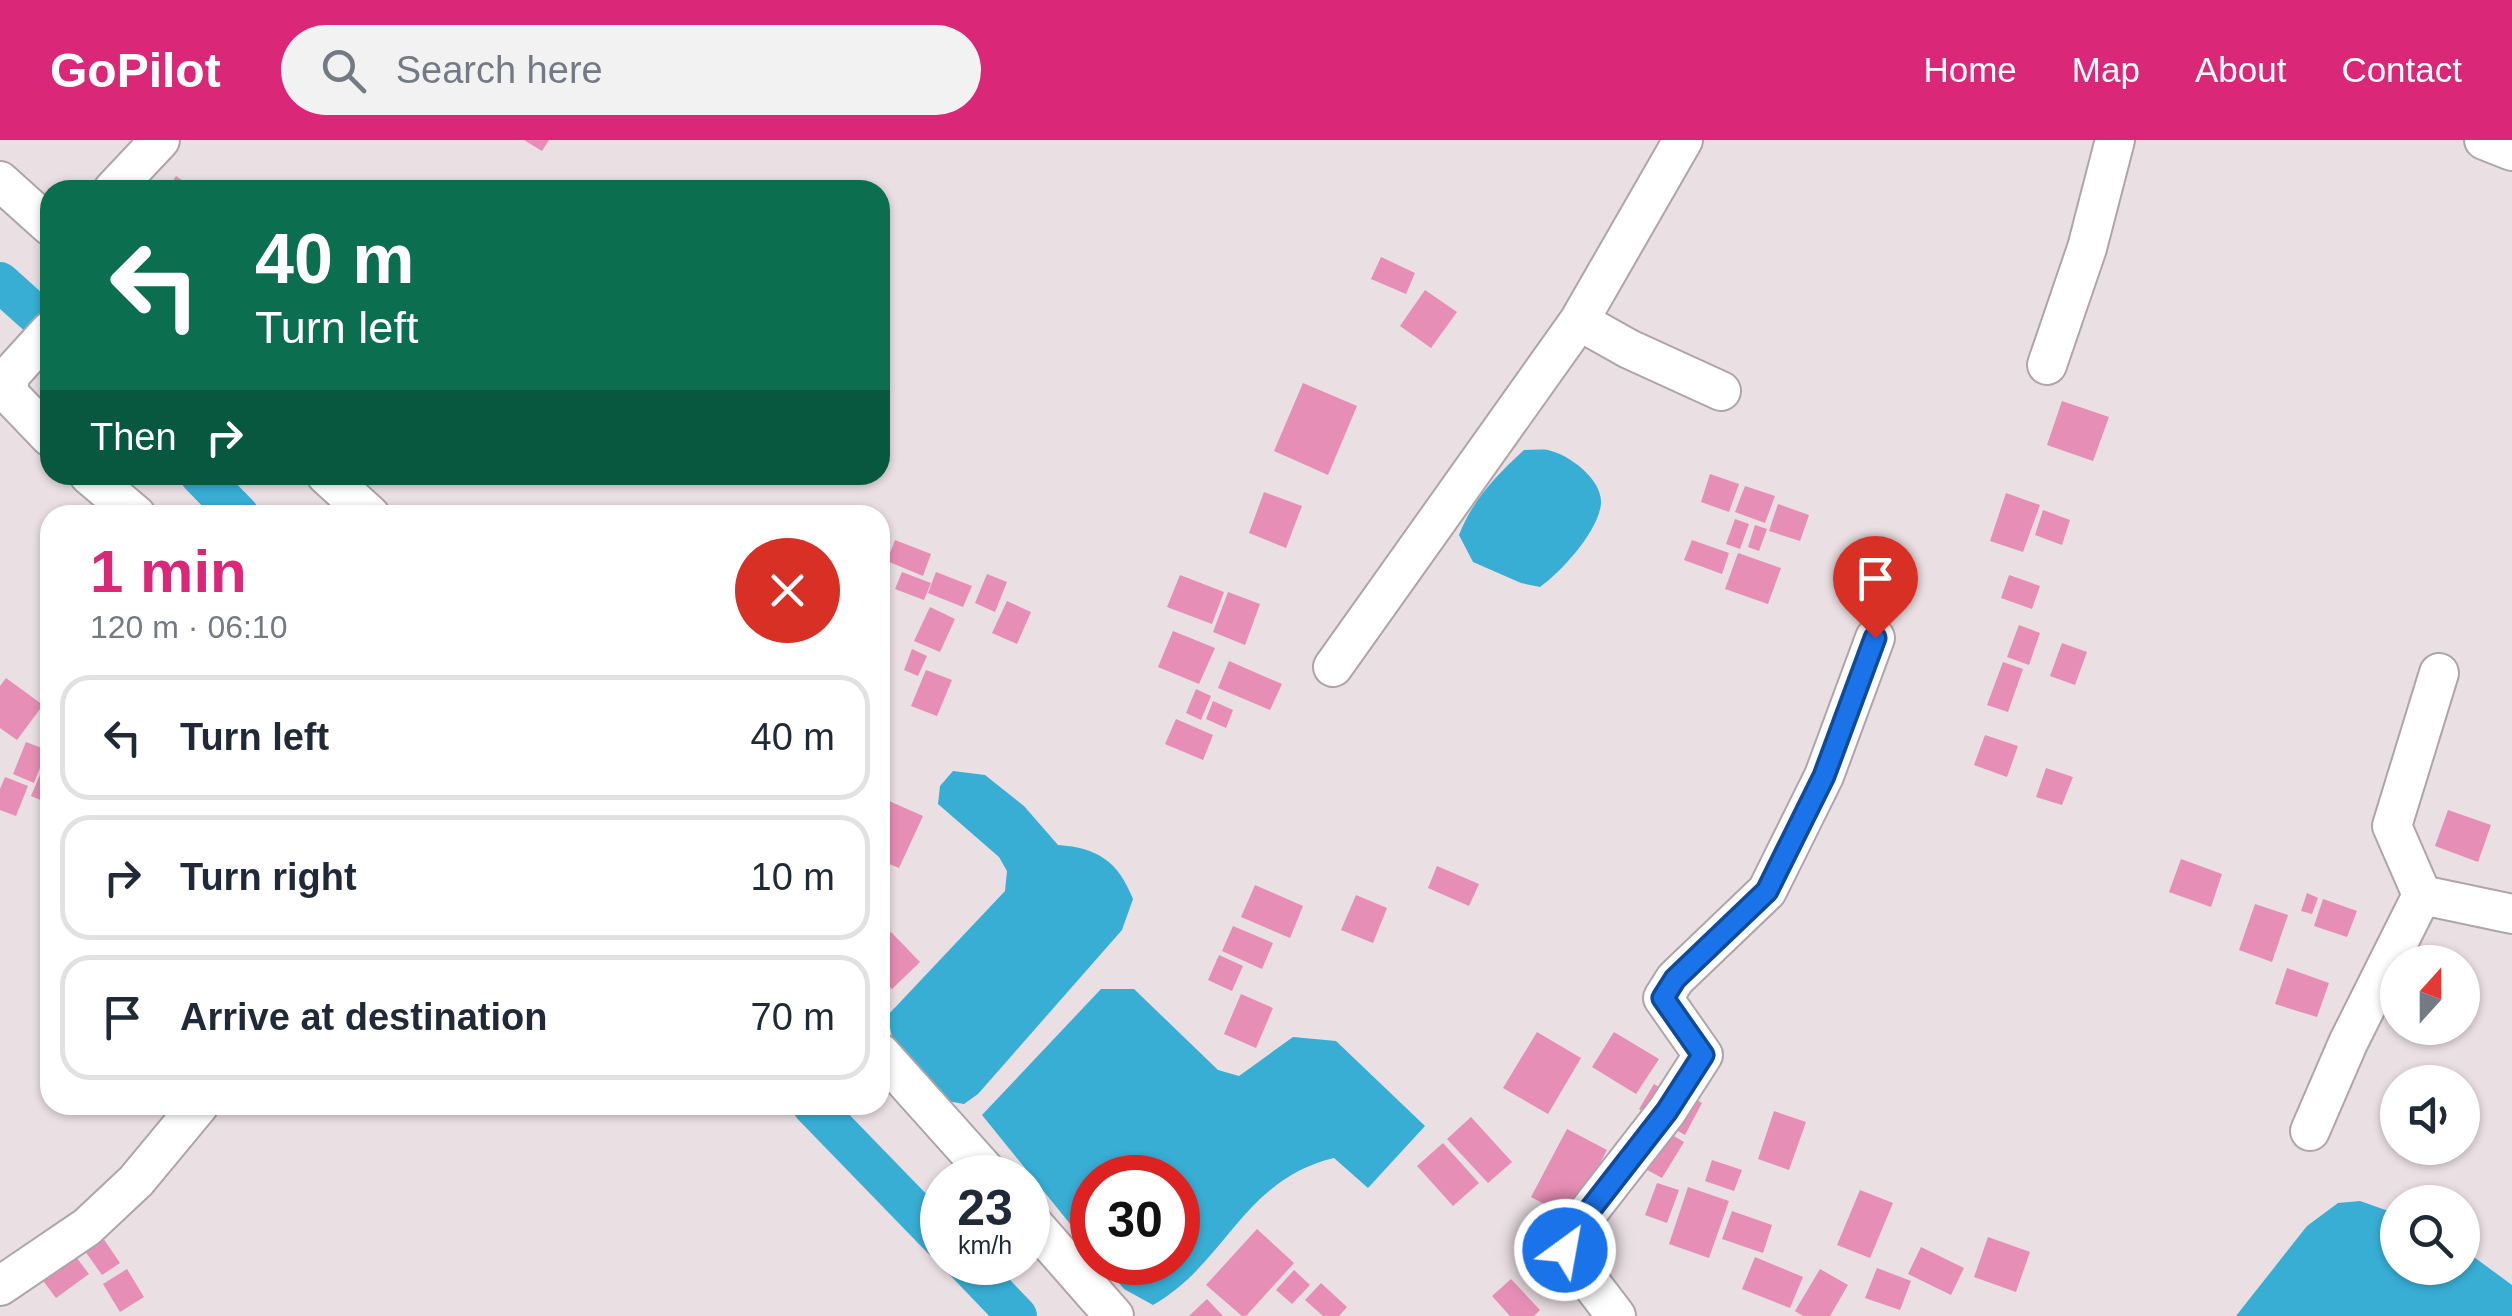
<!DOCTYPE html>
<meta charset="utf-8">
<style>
body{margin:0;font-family:Helvetica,sans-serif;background:#f2f2f3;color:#1f2937;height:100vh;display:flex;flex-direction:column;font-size:38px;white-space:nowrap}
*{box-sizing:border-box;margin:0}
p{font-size:32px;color:#747a83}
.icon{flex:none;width:55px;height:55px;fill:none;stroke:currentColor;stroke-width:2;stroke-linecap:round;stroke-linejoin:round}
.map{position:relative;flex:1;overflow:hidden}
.drawer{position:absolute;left:40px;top:365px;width:850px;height:610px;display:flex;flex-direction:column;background:#fff;border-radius:30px;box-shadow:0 2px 8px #0004}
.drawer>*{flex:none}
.banner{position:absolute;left:40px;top:40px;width:850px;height:305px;border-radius:30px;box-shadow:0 2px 8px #0004;background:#0b6e4f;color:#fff;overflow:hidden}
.needle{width:65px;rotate:21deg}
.tools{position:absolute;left:2380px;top:805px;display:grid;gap:20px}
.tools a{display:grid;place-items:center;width:100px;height:100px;border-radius:50%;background:#fff;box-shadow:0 2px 8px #0004;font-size:50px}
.speed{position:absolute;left:920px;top:1015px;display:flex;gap:20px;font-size:50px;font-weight:700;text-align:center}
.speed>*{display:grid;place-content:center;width:130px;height:130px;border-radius:50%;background:#fff;box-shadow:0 2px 8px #0004;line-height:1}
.speed small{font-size:25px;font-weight:400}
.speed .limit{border:15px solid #d22;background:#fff;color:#111}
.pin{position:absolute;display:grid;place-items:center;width:85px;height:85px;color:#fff;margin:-102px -42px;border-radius:50% 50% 50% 0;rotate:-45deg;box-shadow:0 0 10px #0007}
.pin .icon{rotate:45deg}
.me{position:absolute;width:110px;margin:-55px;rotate:32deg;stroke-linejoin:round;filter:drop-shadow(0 0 8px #0008)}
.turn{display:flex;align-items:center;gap:35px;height:210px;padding:0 50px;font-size:45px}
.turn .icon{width:130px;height:130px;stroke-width:2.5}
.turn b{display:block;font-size:70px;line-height:85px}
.then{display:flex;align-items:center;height:95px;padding:0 50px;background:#0003;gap:20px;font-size:38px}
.round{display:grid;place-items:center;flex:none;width:105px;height:105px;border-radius:52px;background:#f2f2f3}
.headline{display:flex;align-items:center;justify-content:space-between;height:170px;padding:0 50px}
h1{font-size:60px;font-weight:800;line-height:75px;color:#db2777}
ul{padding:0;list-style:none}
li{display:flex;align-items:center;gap:30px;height:125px;margin:0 20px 15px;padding:0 30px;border:5px solid #e0e1e3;border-radius:30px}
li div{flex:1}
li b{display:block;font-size:38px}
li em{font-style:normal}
header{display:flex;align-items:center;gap:60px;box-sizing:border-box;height:140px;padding:0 50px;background:#db2777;color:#fff}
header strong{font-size:48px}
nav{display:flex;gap:55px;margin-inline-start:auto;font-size:35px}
.search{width:700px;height:90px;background:#f2f2f3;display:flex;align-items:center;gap:25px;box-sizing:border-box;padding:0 35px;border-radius:55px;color:#747a83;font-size:38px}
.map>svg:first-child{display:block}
.water{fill:#38aed5}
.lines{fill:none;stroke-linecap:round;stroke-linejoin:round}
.canal{stroke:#38aed5;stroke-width:40}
.building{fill:#e68eb5}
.street-casing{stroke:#afa4a8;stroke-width:42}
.street{stroke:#fff;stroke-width:38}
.route-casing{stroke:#114b97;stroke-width:25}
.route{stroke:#1a73e8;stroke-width:18}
</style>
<header>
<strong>GoPilot</strong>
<div class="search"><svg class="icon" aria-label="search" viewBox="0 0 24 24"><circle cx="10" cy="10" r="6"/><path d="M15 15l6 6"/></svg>Search here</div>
<nav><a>Home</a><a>Map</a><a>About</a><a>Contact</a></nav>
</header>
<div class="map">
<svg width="2512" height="1176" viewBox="0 0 2512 1176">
<rect width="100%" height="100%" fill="#eadfe3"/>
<path class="water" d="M1524,310C1532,310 1541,309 1548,310C1570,315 1603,340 1601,364C1598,392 1561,432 1540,447L1521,443L1473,422L1459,395C1473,359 1496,336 1524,310Z
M953,631L985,635L1024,666L1058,705C1098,708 1118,721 1133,759L1122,790L978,954L964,964L942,960L894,905L887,876L1005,751L1007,731L999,717L938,664L940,646Z
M1101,849H1134L1218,930L1239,936L1293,897L1336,901L1425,986L1368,1048L1334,1018C1242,1040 1226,1124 1153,1165L1124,1149L1102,1123L1178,1122V1038H1092V1111L982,975Z
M2360,1061L2397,1074L2398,1128H2462L2463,1109L2512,1145V1176H2236L2307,1086L2338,1063Z"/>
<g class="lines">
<path class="canal" d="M0,142L50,187
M200,335L239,375
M812,965L942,1099
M965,1122L1017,1176"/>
</g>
<path class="building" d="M524,0H549L542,11Z
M176,36L196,50H167Z
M1381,117L1415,133L1406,154L1371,139Z
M1425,150L1457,172L1431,208L1400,186Z
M1303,243L1357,266L1328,335L1274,311Z
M2062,261L2109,277L2093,321L2047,305Z
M1710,334L1739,344L1729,372L1701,362Z
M1745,346L1775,356L1765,383L1735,372Z
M1264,352L1302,366L1286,408L1249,393Z
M2006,353L2040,365L2023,412L1990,401Z
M1778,364L1809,375L1800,401L1769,391Z
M2043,370L2070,380L2062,405L2035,395Z
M1735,379L1749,384L1740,409L1726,404Z
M1755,385L1767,389L1759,411L1748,407Z
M895,400L931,414L923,436L887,421Z
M1692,400L1729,413L1722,434L1684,420Z
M1738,413L1781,428L1768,464L1725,449Z
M902,432L931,443L924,460L895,449Z
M936,432L972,446L963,467L928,453Z
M987,434L1007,442L995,472L975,463Z
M1180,435L1224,452L1212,484L1167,467Z
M2009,435L2040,446L2032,469L2001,458Z
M1228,452L1260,464L1245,505L1213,492Z
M1007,461L1031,472L1017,504L992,493Z
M930,467L955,479L940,512L914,501Z
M2019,485L2040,493L2029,525L2007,517Z
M1173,491L1215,508L1199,544L1158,527Z
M2062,503L2087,512L2075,545L2050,536Z
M912,509L927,516L918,536L904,530Z
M1229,521L1282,544L1270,570L1218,548Z
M2003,522L2023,529L2008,572L1987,565Z
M926,530L952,540L937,576L911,566Z
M6,538L43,565L17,600L0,588V546Z
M1196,549L1211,556L1201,580L1186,573Z
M1213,561L1233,570L1226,588L1206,579Z
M1176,579L1213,595L1203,620L1165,604Z
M1985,595L2018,606L2007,637L1974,625Z
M26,602L47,610L34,643L13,634Z
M50,611V664L31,656Z
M2046,628L2073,637L2062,665L2036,657Z
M5,637L28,646L16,676L0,670V649Z
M880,657L923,676L899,728L880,720Z
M2448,670L2491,685L2478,722L2435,706Z
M2181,719L2222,734L2211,767L2169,752Z
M1437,726L1479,744L1469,766L1428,748Z
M1255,745L1303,766L1290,798L1241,777Z
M2307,753L2318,758L2312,774L2301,771Z
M1356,755L1387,768L1373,803L1341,790Z
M2323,759L2357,771L2347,797L2314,786Z
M2255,764L2288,775L2272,822L2239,810Z
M1233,786L1273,803L1262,829L1222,811Z
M891,792L920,822L892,849L880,837V802Z
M1219,815L1243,826L1232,851L1208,840Z
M2287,828L2329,843L2317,877L2275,864Z
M1241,854L1273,868L1256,908L1224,894Z
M1537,892L1581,918L1548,974L1503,948Z
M1614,892L1659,919L1636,954L1592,927Z
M1654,944L1672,955L1658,980L1639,969Z
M1683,952L1702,963L1685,995L1666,984Z
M1774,971L1806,982L1789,1030L1758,1019Z
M1471,977L1512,1022L1488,1043L1447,999Z
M1567,989L1607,1010L1571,1078L1531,1057Z
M1662,989L1684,1002L1662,1038L1640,1026Z
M1443,1003L1479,1043L1453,1066L1417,1026Z
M1712,1020L1742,1030L1734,1051L1705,1041Z
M1657,1043L1679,1050L1667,1083L1645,1075Z
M1688,1047L1729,1061L1709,1118L1669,1104Z
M1860,1050L1893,1063L1870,1118L1837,1105Z
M1732,1071L1772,1085L1763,1113L1722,1099Z
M1257,1089L1294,1123L1246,1176H1242L1206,1145Z
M1988,1097L2030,1112L2016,1152L1974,1137Z
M103,1098L120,1123L102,1135L85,1111Z
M1921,1107L1964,1128L1951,1155L1908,1134Z
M73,1113L89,1134L56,1158L41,1138Z
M1755,1117L1803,1137L1790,1168L1742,1149Z
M1877,1128L1911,1141L1900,1170L1865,1158Z
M127,1129L144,1157L120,1172L103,1144Z
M1820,1129L1848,1145L1830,1176H1803L1795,1171Z
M1294,1130L1310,1145L1292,1164L1276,1150Z
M1511,1139L1540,1170L1534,1176H1510L1492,1156Z
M1321,1143L1347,1167L1339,1176H1323L1305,1160Z
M1207,1159L1223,1176H1189Z"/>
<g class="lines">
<g class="street-casing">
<path id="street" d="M1683,0L1579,181L1629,209L1721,251
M2484,0L2512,11
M0,41L50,86
M113,50L160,0
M50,191L10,235L8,253L50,297
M2047,225L2087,108L2115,0
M89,335L136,375
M326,335L370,375
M1333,527L1579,181
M2439,533L2392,686L2422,755L2512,774
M880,913L992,1038
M2310,991L2348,903L2422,755
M1028,1078L1114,1176
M0,1146L87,1087L136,1041L199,965
M1616,1176L1565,1109V1102L1667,971L1703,915L1663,858L1675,839L1767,751L1824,636L1875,498"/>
</g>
<use href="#street" class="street"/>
</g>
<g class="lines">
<g class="route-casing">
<path id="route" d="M1565,1110V1102L1667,971L1703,915L1663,858L1675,839L1767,751L1824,636L1875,498"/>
</g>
<use href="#route" class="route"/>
</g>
</svg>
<div class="tools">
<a><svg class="needle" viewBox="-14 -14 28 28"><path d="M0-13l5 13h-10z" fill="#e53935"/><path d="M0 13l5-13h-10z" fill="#747a83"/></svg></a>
<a><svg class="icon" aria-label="sound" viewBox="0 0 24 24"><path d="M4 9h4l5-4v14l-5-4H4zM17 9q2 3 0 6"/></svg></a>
<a><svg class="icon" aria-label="search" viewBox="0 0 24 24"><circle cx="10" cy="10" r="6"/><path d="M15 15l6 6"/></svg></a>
</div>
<div class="speed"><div>23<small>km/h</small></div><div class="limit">30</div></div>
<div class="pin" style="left:1875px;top:498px;background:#d93025"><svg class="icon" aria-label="arrive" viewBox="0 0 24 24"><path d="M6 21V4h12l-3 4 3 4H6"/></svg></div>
<svg class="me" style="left:1565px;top:1110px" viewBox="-20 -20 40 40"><circle r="17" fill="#1a73e8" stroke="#fff" stroke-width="3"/><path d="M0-11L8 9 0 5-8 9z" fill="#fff"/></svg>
<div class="banner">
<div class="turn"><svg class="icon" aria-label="left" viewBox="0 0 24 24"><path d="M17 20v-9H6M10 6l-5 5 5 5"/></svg><div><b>40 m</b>Turn left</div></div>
<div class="then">Then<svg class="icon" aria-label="right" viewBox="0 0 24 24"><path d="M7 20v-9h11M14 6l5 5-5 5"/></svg></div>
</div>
<section class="drawer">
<div class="headline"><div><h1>1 min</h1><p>120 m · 06:10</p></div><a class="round" style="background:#d93025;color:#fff"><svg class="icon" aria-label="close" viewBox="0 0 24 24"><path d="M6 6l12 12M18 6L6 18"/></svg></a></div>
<ul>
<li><svg class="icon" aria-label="left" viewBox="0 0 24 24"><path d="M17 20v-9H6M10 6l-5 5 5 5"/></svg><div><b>Turn left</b></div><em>40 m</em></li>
<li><svg class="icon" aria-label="right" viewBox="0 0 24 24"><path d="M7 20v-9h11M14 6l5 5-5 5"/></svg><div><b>Turn right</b></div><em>10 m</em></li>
<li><svg class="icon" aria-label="arrive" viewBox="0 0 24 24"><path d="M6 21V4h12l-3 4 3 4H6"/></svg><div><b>Arrive at destination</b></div><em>70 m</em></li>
</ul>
</section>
</div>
